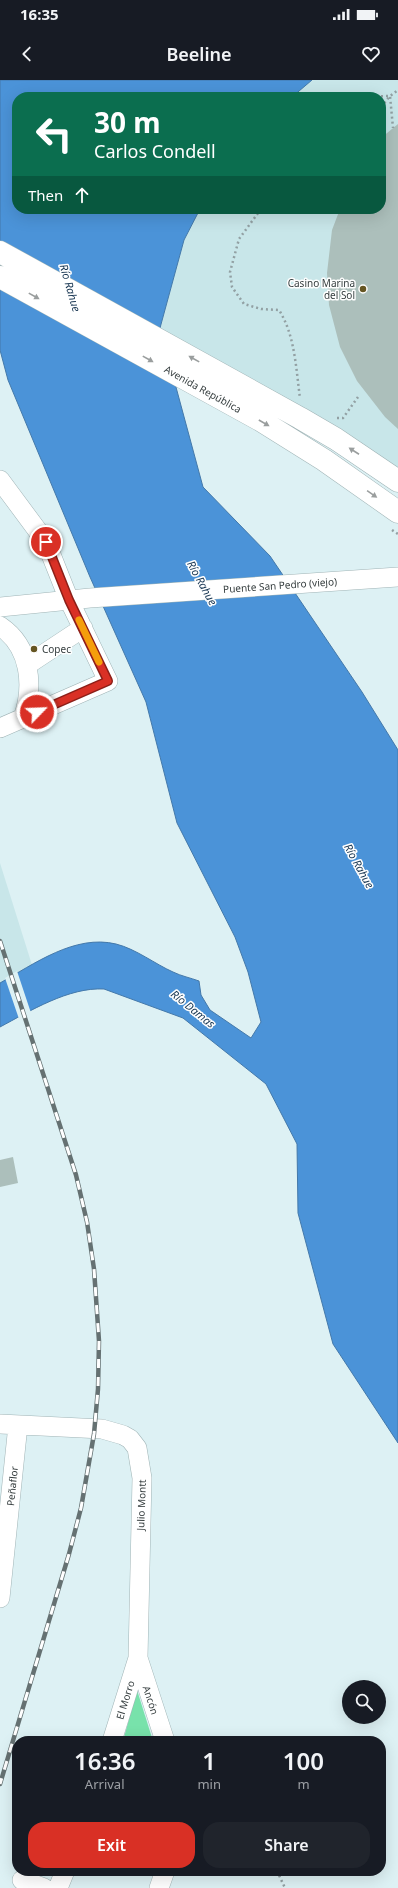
<!DOCTYPE html>
<meta charset="utf-8">
<style>
body{margin:0;font-family:"Noto Sans",sans-serif;background:#20242c;color:#f1f3f6;height:100vh;display:flex;flex-direction:column;font-size:15px;white-space:nowrap}
*{box-sizing:border-box;margin:0}
p{font-size:13px;color:#9ea1a6}
.icon{flex:none;width:22px;height:22px;fill:none;stroke:currentColor;stroke-width:2;stroke-linecap:round;stroke-linejoin:round}
.map{position:relative;flex:1;overflow:hidden}
.details{position:absolute;left:12px;top:1656px;width:374px;height:140px;display:flex;flex-direction:column;background:#171b24;border-radius:16px;box-shadow:0 4px 16px #0002}
.details>*{flex:none}
.banner{position:absolute;left:12px;top:12px;width:374px;height:122px;border-radius:16px;box-shadow:0 4px 16px #0002;background:#0b6e4f;color:#fff;overflow:hidden}
.buttons{position:absolute;left:342px;top:1600px;display:grid;gap:8px}
.buttons a{display:grid;place-items:center;width:44px;height:44px;border-radius:50%;background:#171b24;box-shadow:0 4px 16px #0002;font-size:20px}
.pin{position:absolute;display:grid;place-items:center;width:34px;height:34px;color:#fff;margin:-17px;border:2px solid #fff;border-radius:50%;box-shadow:0 1px 4px #0007}
.me{position:absolute;width:44px;margin:-22px;rotate:66deg;stroke-linejoin:round;filter:drop-shadow(0 0 3px #0008)}
.turn{display:flex;align-items:center;gap:14px;height:84px;padding:0 16px;font-size:18px}
.turn .icon{width:52px;height:52px;stroke-width:2.5}
.turn b{display:block;font-size:28px;line-height:34px}
.then{display:flex;align-items:center;height:38px;padding:0 16px;background:#0003;gap:8px;font-size:15px}
.eta{display:flex;justify-content:space-evenly;align-items:center;height:68px;text-align:center}
.eta b{font-size:24px;font-weight:600;line-height:28px}
.action{display:flex;gap:8px;margin-top:auto;padding:8px 16px}
.action a{flex:1;height:46px;border-radius:16px;background:#d93025;color:#fff;font-size:16px;font-weight:600;line-height:46px;text-align:center}
.action a+a{background:#20242c;color:#f1f3f6}
.status{display:flex;justify-content:space-between;align-items:center;height:28px;padding:0 20px;background:#171b24;direction:ltr}
.status svg{height:11px;fill:currentColor}
header{display:flex;justify-content:space-between;align-items:center;height:52px;padding:0 16px;background:#171b24;font-size:18px;font-weight:600}
.map>svg:first-child{display:block}
.built{fill:#c8e6e9}
.green{fill:#78e2ab}
.water{fill:#4b93d8;stroke:#4479aa}
.pier{fill:#ddf1f4}
.building{fill:#acbfbb}
.lines{fill:none;stroke-linecap:round;stroke-linejoin:round}
.minor-casing{stroke:#a0b4b6;stroke-width:20}
.major-casing{stroke:#a0b4b6;stroke-width:23}
.path{stroke:#92a0a3;stroke-width:2.5;stroke-dasharray:2 3;stroke-linecap:butt}
.minor{stroke:#fff;stroke-width:19}
.major{stroke:#fff;stroke-width:22}
.rail-casing{stroke:#657172;stroke-width:4.5}
.rail{stroke:#fff;stroke-width:3;stroke-dasharray:9;stroke-linecap:butt}
.oneway{fill:#9a9e9e}
.route-casing{stroke:#8d1f18;stroke-width:10}
.route{stroke:#d93025;stroke-width:7}
.slow{stroke:#f59e0b;stroke-width:7}
.poi-dot{fill:#655522;stroke:#fff;stroke-width:1.5}
.labels{text-anchor:middle;stroke-width:3;stroke-linejoin:round;paint-order:stroke}
.poi-label{font-size:10px;fill:#353d3e;stroke:#fff;text-anchor:end}
.street-label{font-size:10px;fill:#353d3e;stroke:#fff}
.water-label{font-size:11px;font-style:italic;fill:#173551;stroke:#fff}
</style>
<div class="status"><b>16:35</b><svg viewBox="0 0 49 12"><path d="M0 12V9h3v3zM5 12V6h3v6zM10 12V3h3v9zM15 12V0h3v12zM26 1h20v11H26zM47 4h2v5h-2z"/></svg></div>
<header><svg class="icon" aria-label="back" viewBox="0 0 24 24"><path d="M15 5l-7 7 7 7"/></svg>Beeline<svg class="icon" aria-label="heart" viewBox="0 0 24 24"><path d="M12 20l-8-8c-3-5 5-10 8-4 3-6 11-1 8 4z"/></svg></header>
<div class="map">
<svg width="398" height="1808" viewBox="0 0 398 1808">
<rect width="100%" height="100%" fill="#ddf1f4"/>
<path class="built" d="M312,0H398V391L160,248L184,160L200,129H381V17H292Z
M0,783L32,885L0,903Z"/>
<path class="green" d="M137,1610L153,1661H123Z"/>
<path class="water" d="M0,0H312L292,17H17V129H200L184,160L160,248L203,407L270,476L362,612L398,670V1363L333,1264L298,1133L297,1064L266,1004L183,938L104,909C69,907 30,931 0,947V903C34,884 75,854 116,864C136,869 155,884 173,892C181,896 191,898 199,901L201,915L210,930L251,958L261,942L248,892L235,857L177,743L146,622L90,497L8,300L0,270Z"/>
<path class="pier" d="M17,891L31,933L19,939L5,898Z"/>
<path class="building" d="M398,44V349L385,337L357,301L340,267L329,225L327,193L332,150L340,129H381V58Z
M13,1077L18,1103L0,1107V1080Z"/>
<g class="lines">
<g class="minor-casing">
<path id="minor" d="M0,400L46,462L69,520L108,601L0,648
M0,527L90,518L398,497
M0,546C31,567 34,606 23,638
M27,585L83,548
M0,1344L102,1349L123,1355L130,1359L137,1368L142,1398L138,1578L112,1661
M0,1518L18,1345
M138,1578L165,1661
M22,1800L44,1808
M58,1808L65,1791
M159,1808L165,1791"/>
</g>
<g class="major-casing">
<path id="major" d="M0,172L300,338L336,359L398,401
M0,197L260,340L324,380L398,432"/>
</g>
<path class="path" d="M356,17L390,16L398,10
M381,27L390,16L393,48
M261,129L239,159L230,192L232,207L244,224L261,229L279,230C295,255 296,289 300,318
M337,338H343L358,317
M392,450L398,454
M277,1791L285,1808"/>
<use href="#minor" class="minor"/>
<use href="#major" class="major"/>
<g class="rail-casing">
<path id="rail" d="M0,861L76,1095L87,1142L94,1189L99,1261L98,1309L94,1354L81,1428L69,1474L0,1704"/>
</g>
<use href="#rail" class="rail"/>
</g>
<defs><path id="oneway-solid" d="M-6-.8H1V-3.2L6.5 0L1 3.2V.8H-6Z"/></defs>
<g class="oneway">
<use href="#oneway-solid" transform="translate(34 216) rotate(29)"/>
<use href="#oneway-solid" transform="translate(148 279) rotate(29)"/>
<use href="#oneway-solid" transform="translate(194 279) rotate(-151)"/>
<use href="#oneway-solid" transform="translate(264 343) rotate(30)"/>
<use href="#oneway-solid" transform="translate(354 371) rotate(-147)"/>
<use href="#oneway-solid" transform="translate(372 414) rotate(35)"/>
</g>
<g class="lines">
<g class="route-casing">
<path id="route" d="M37,632L108,601L69,520L46,462"/>
</g>
<use href="#route" class="route"/>
<path class="slow" d="M79,540L99,582"/>
</g>
<g class="poi-dot">
<circle cx="363" cy="209" r="4"/>
<circle cx="34" cy="569" r="4"/>
</g>
<g class="labels">
<g class="poi-label">
<text x="355" y="207">Casino Marina<tspan x="355" dy="12">del Sol</tspan></text>
<text x="42" y="573" text-anchor="start">Copec</text>
</g>
<g class="street-label">
<text transform="translate(203 309) rotate(29)" y="4">Avenida República</text>
<text transform="translate(280 505) rotate(-4)" y="4">Puente San Pedro (viejo)</text>
<text transform="translate(12 1406) rotate(-84)" y="4">Peñaflor</text>
<text transform="translate(141 1425) rotate(-88)" y="4">Julio Montt</text>
<text transform="translate(125 1620) rotate(-73)" y="4">El Morro</text>
<text transform="translate(151 1620) rotate(72)" y="4">Ancón</text>
</g>
<g class="water-label">
<text transform="translate(70 208) rotate(74)" y="4">Río Rahue</text>
<text transform="translate(202 503) rotate(61)" y="4">Río Rahue</text>
<text transform="translate(359 786) rotate(61)" y="4">Río Rahue</text>
<text transform="translate(193 929) rotate(39)" y="4">Río Damas</text>
</g>
</g>
</svg>
<div class="buttons">
<a><svg class="icon" aria-label="search" viewBox="0 0 24 24"><circle cx="10" cy="10" r="6"/><path d="M15 15l6 6"/></svg></a>
</div>
<div class="pin" style="left:46px;top:462px;background:#d93025"><svg class="icon" aria-label="arrive" viewBox="0 0 24 24"><path d="M6 21V4h12l-3 4 3 4H6"/></svg></div>
<svg class="me" style="left:37px;top:632px" viewBox="-20 -20 40 40"><circle r="17" fill="#d93025" stroke="#fff" stroke-width="3"/><path d="M0-11L8 9 0 5-8 9z" fill="#fff"/></svg>
<div class="banner">
<div class="turn"><svg class="icon" aria-label="left" viewBox="0 0 24 24"><path d="M17 20v-9H6M10 6l-5 5 5 5"/></svg><div><b>30 m</b>Carlos Condell</div></div>
<div class="then">Then<svg class="icon" aria-label="ahead" viewBox="0 0 24 24"><path d="M12 20V5M6 11l6-6 6 6"/></svg></div>
</div>
<section class="details">
<div class="eta">
<div><b>16:36</b><p>Arrival</p></div>
<div><b>1</b><p>min</p></div>
<div><b>100</b><p>m</p></div>
</div>
<div class="action"><a>Exit</a><a>Share</a></div>
</section>
</div>
